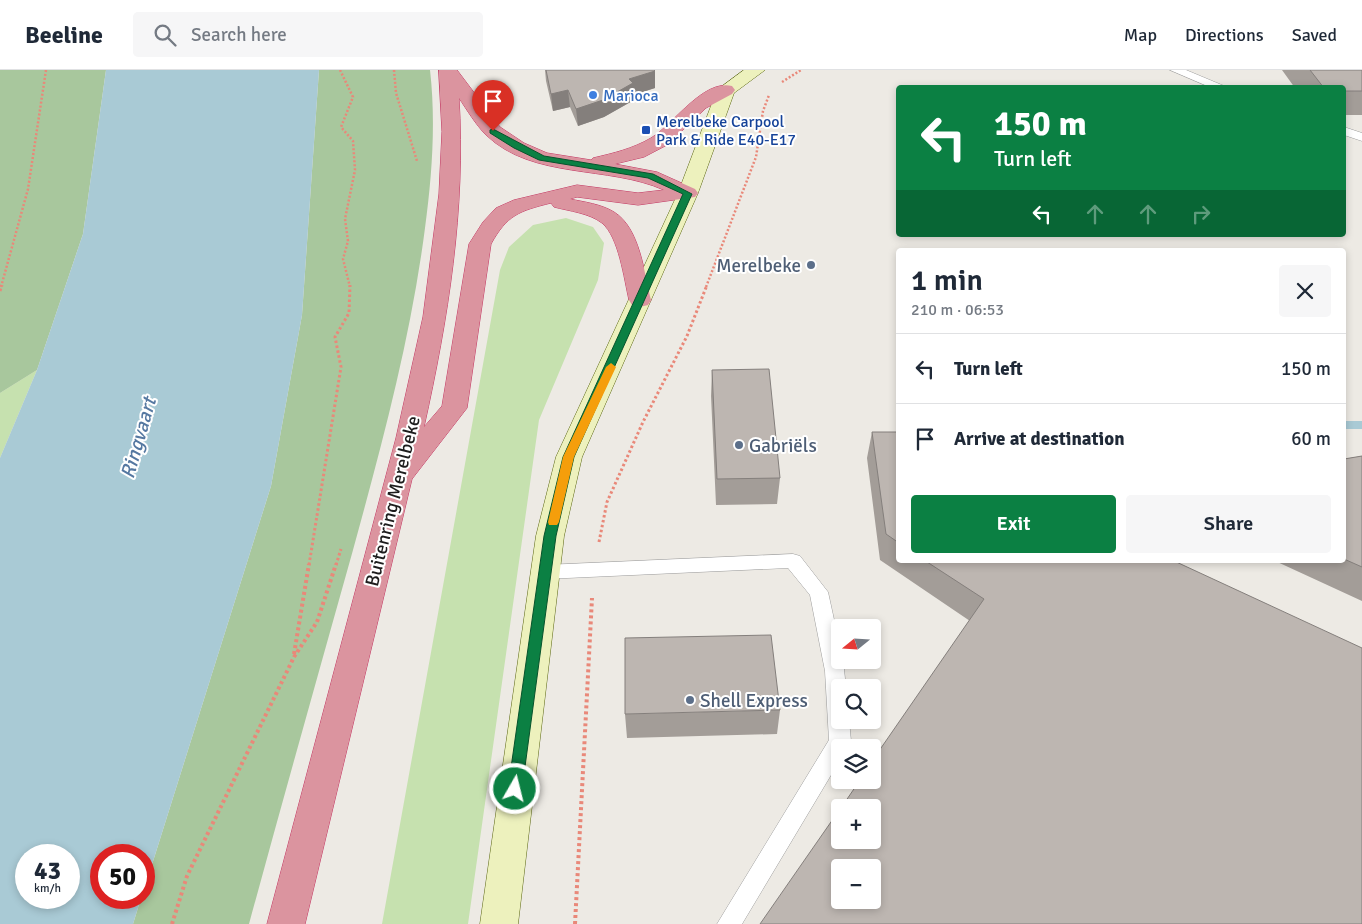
<!DOCTYPE html>
<meta charset="utf-8">
<style>
body{margin:0;font-family:Signika,sans-serif;background:#f6f6f7;color:#1f2937;height:100vh;display:flex;flex-direction:column;font-size:19px;white-space:nowrap}
*{box-sizing:border-box;margin:0}
p{font-size:16px;color:#747a83}
.icon{flex:none;width:28px;height:28px;fill:none;stroke:currentColor;stroke-width:2;stroke-linecap:round;stroke-linejoin:round}
.map{position:relative;flex:1;overflow:hidden}
.details{position:absolute;left:896px;top:178px;width:450px;height:315px;display:flex;flex-direction:column;background:#fff;border-radius:5px;box-shadow:0 2px 8px #0003}
.details>*{flex:none}
.guide{position:absolute;left:896px;top:15px;width:450px;height:152px;border-radius:5px;box-shadow:0 2px 8px #0003;background:#0b8043;color:#fff;overflow:hidden}
.needle{width:32px;rotate:252deg}
.controls{position:absolute;left:831px;top:549px;display:grid;gap:10px}
.controls a{display:grid;place-items:center;width:50px;height:50px;border-radius:5px;background:#fff;box-shadow:0 2px 8px #0003;font-size:25px}
.speed{position:absolute;left:15px;top:774px;display:flex;gap:10px;font-size:25px;font-weight:700;text-align:center}
.speed>*{display:grid;place-content:center;width:65px;height:65px;border-radius:50%;background:#fff;box-shadow:0 2px 8px #0003;line-height:1}
.speed small{font-size:12px;font-weight:400}
.speed .limit{border:8px solid #d22;background:#fff;color:#111}
.pin{position:absolute;display:grid;place-items:center;width:42px;height:42px;color:#fff;margin:-51px -21px;border-radius:50% 50% 50% 0;rotate:-45deg;box-shadow:0 0 5px #0007}
.pin .icon{rotate:45deg}
.me{position:absolute;width:55px;margin:-28px;rotate:8deg;stroke-linejoin:round;filter:drop-shadow(0 0 4px #0008)}
.turn{display:flex;align-items:center;gap:18px;height:105px;padding:0 15px;font-size:22px}
.turn .icon{width:65px;height:65px;stroke-width:2.5}
.turn b{display:block;font-size:35px;line-height:42px}
.lanes{display:flex;align-items:center;height:48px;padding:0 15px;background:#0003;justify-content:center;gap:25px;direction:ltr}
.lanes .off{opacity:.35}
.round{display:grid;place-items:center;flex:none;width:52px;height:52px;border-radius:5px;background:#f6f6f7}
.headline{display:flex;align-items:center;justify-content:space-between;height:85px;padding:0 15px}
h1{font-size:30px;font-weight:600;line-height:38px}
.cta{display:flex;gap:10px;margin-top:auto;padding:10px 15px}
.cta a{flex:1;height:58px;border-radius:5px;background:#0b8043;color:#fff;font-size:20px;font-weight:600;line-height:58px;text-align:center}
.cta a+a{background:#f6f6f7;color:#1f2937}
ul{padding:0;list-style:none}
li{display:flex;align-items:center;gap:15px;height:70px;padding:0 15px;border-top:1px solid #e0e1e3}
li div{flex:1}
li b{display:block;font-size:19px}
li em{font-style:normal}
header{display:flex;align-items:center;gap:30px;box-sizing:border-box;height:70px;padding:0 25px;background:#fff;border-bottom:1px solid #e0e1e3}
header strong{font-size:24px}
nav{display:flex;gap:28px;margin-inline-start:auto;font-size:18px}
.search{width:350px;height:45px;background:#f6f6f7;display:flex;align-items:center;gap:12px;box-sizing:border-box;padding:0 18px;border-radius:5px;color:#747a83;font-size:19px}
.map>svg:first-child{display:block}
.grass{fill:#c6e1af}
.forest{fill:#a8c79d}
.water{fill:#a9cad5;fill-rule:evenodd}
.lines{fill:none;stroke-linecap:round;stroke-linejoin:round}
.stream{fill:#a9cad5;fill-rule:evenodd}
.lane-casing{stroke:#9e9e9e;stroke-width:1}
.secondary-casing{stroke:#5a6611;stroke-width:1}
.highway-casing{stroke:#c33863;stroke-width:1}
.path-far2{stroke:#e98879;stroke-width:2.5;stroke-dasharray:2 2;stroke-linecap:butt}
.path-far1{stroke:#e98879;stroke-width:3;stroke-dasharray:2.5 2.5;stroke-linecap:butt}
.path{stroke:#e98879;stroke-width:4;stroke-dasharray:3 3;stroke-linecap:butt}
.lane{fill:#fff;fill-rule:evenodd}
.secondary{fill:#edf1bd;fill-rule:evenodd}
.highway{fill:#db949f;fill-rule:evenodd}
.wall{fill:#a39d98}
.shaded-wall{fill:#847f7c}
.building{fill:#bdb6b1;stroke:#847f7c;fill-rule:evenodd}
.route{fill:#0b8043;stroke:#07532c}
.slow{fill:#f59e0b}
.shop-dot{fill:#3f7fe0;stroke:#fff;stroke-width:2}
.transit-dot{fill:#1a4fb4;stroke:#fff;stroke-width:2}
.service-dot{fill:#5c6f8a;stroke:#fff;stroke-width:2}
.labels{text-anchor:middle;stroke-width:4;stroke-linejoin:round;paint-order:stroke}
.far-shop-label{font-size:16px;fill:#366cbe;stroke:#fff;text-anchor:start}
.far-transit-label{font-size:16px;fill:#164399;stroke:#fff;text-anchor:start}
.service-label{font-size:19px;fill:#4e5e75;stroke:#fff;text-anchor:start}
.street-label{font-size:19px;fill:#1d1d1d;stroke:#fff}
.water-label{font-size:20px;font-style:italic;fill:#5578a1;stroke:#fff}
</style>
<header>
<strong>Beeline</strong>
<div class="search"><svg class="icon" aria-label="search" viewBox="0 0 24 24"><circle cx="10" cy="10" r="6"/><path d="M15 15l6 6"/></svg>Search here</div>
<nav><a>Map</a><a>Directions</a><a>Saved</a></nav>
</header>
<div class="map">
<svg width="1362" height="854" viewBox="0 0 1362 854">
<rect width="100%" height="100%" fill="#edeae4"/>
<path class="grass" d="M566,148L593,157L604,173L598,210L539,350L468,854H382L500,200L509,177L533,155Z
M37,300L0,388V323Z"/>
<path class="forest" d="M0,0H106L83,164L37,300L0,323Z
M319,0H430C436,52 432,106 425,158C411,267 382,374 353,480C318,605 283,729 249,854H133L141,828H144V820L271,416L302,245Z"/>
<path class="water" d="M106,0H319L302,245L271,416L144,820V785H101V828H141L133,854H0V388L37,300L83,164ZM26,785H69V828H26Z"/>
<g class="lines">
<path class="stream" d="M1344,351H1362V359H1344Z"/>
<g class="lane-casing">
<path id="lane" d="M1170,0H1186L1229,18H1212Z
M1344,57L1362,63V71L1344,65Z
M793,484L800,486L828,522L840,577V590H843L846,618H840V650H849L851,671L848,678H840V690L742,854H717L829,670L825,601L810,525L788,498L545,509L538,507L536,502L538,497L545,495Z"/>
</g>
<g class="secondary-casing">
<path id="secondary" d="M744,0H765L734,23L698,123L582,387L564,466L518,854H480L536,466L556,387L678,123L717,20Z"/>
</g>
<g class="highway-casing">
<path id="highway" d="M439,0H457L500,57L524,73L547,83L591,90L593,88C614,83 632,79 651,68C673,55 703,9 732,16L735,20L732,24L706,38L667,75L644,87L615,94L657,102L695,119L698,123L695,127L638,135L577,127L570,129C584,132 601,134 614,142C640,158 644,203 651,230L648,235L640,237L632,235L629,230C624,209 619,167 602,153C589,143 569,141 554,137L551,133C519,141 507,145 491,174L467,338L412,409L305,854H267L396,368L423,247L439,124L442,62ZM459,28C467,40 476,55 486,65C533,110 608,95 664,120L638,123L577,115L514,130L496,138L483,152L469,174L442,336L424,357C448,249 466,139 459,28Z"/>
</g>
<path class="path-far2" d="M340,0L353,27L341,57L353,71L355,100L345,149L348,171L343,189L350,217
M394,0L396,23L417,91
M782,12L801,0
M1,217L28,119L46,0
M706,217L756,87L763,41L769,25"/>
<path class="path-far1" d="M0,221L2,215
M599,472L607,432L643,352L687,266L707,215
M309,495L341,297L335,267L349,243L350,215
M336,495L341,479"/>
<path class="path" d="M294,584L309,494
M172,854L187,806L294,587L317,552L336,494
M575,854L592,528"/>
<use href="#lane" class="lane"/>
<use href="#secondary" class="secondary"/>
<use href="#highway" class="highway"/>
</g>
<path class="wall" d="M545,0H654L655,1V18L633,25L634,30L604,47L578,56L570,37L553,41L546,11Z
M1282,0H1362V45H1344V18H1295Z
M712,300L780,408L777,434L716,435L711,326Z
M872,362H899V490H1172L970,551L880,490L867,388Z
M1362,386V531L1273,490H1344V389Z
M780,640L777,664L627,668L625,644Z"/>
<path class="shaded-wall" d="M655,1V18L633,25L634,30L604,47L578,56L576,39L629,9Z
M568,20L570,37L553,41L551,24Z"/>
<path class="building" d="M546,0H654L655,1L629,9L633,13L603,30L576,39L568,20L551,24Z
M1310,0H1362V21H1344V18H1324Z
M769,299L780,408L717,409L712,300Z
M872,362H899V473L886,464Z
M1362,386V497L1344,489V389Z
M924,490H1172L1362,578V854H760L840,739V770H872V738H841L860,710H872V691L984,529ZM840,798H872V830H840Z
M771,565L780,640L625,644V568Z"/>
<path class="route" d="M493,59L544,86L653,104L692,124L574,387L556,466L522,719L520,724L515,726L510,724L508,719L544,466L563,387L683,124L648,108L539,90L514,78L490,63V60Z"/>
<path class="slow" d="M611,293L616,297L574,387L559,452L557,455H549L548,452L563,387L606,297Z"/>
<circle class="shop-dot" cx="593" cy="25" r="5"/>
<rect class="transit-dot" x="641" y="55" width="10" height="10" rx="2.5"/>
<g class="service-dot">
<circle cx="811" cy="195" r="5"/>
<circle cx="739" cy="375" r="5"/>
<circle cx="690" cy="630" r="5"/>
</g>
<g class="labels">
<g class="far-shop-label">
<text x="603" y="31">Marioca</text>
</g>
<g class="far-transit-label">
<text x="656" y="57">Merelbeke Carpool<tspan x="656" dy="18">Park &amp; Ride E40-E17</tspan></text>
</g>
<g class="service-label">
<text x="801" y="202" text-anchor="end">Merelbeke</text>
<text x="749" y="382">Gabriëls</text>
<text x="700" y="637">Shell Express</text>
</g>
<g class="street-label">
<text transform="translate(392 431) rotate(-76)" y="7">Buitenring Merelbeke</text>
</g>
<g class="water-label">
<text transform="translate(138 368) rotate(-74)" y="7">Ringvaart</text>
</g>
</g>
</svg>
<div class="controls">
<a><svg class="needle" viewBox="-14 -14 28 28"><path d="M0-13l5 13h-10z" fill="#e53935"/><path d="M0 13l5-13h-10z" fill="#747a83"/></svg></a>
<a><svg class="icon" aria-label="search" viewBox="0 0 24 24"><circle cx="10" cy="10" r="6"/><path d="M15 15l6 6"/></svg></a>
<a><svg class="icon" aria-label="layers" viewBox="0 0 24 24"><path d="M12 4l9 5-9 5-9-5zM3 14l9 5 9-5"/></svg></a>
<a>+</a>
<a>−</a>
</div>
<div class="speed"><div>43<small>km/h</small></div><div class="limit">50</div></div>
<div class="pin" style="left:493px;top:61px;background:#d93025"><svg class="icon" aria-label="arrive" viewBox="0 0 24 24"><path d="M6 21V4h12l-3 4 3 4H6"/></svg></div>
<svg class="me" style="left:515px;top:719px" viewBox="-20 -20 40 40"><circle r="17" fill="#0b8043" stroke="#fff" stroke-width="3"/><path d="M0-11L8 9 0 5-8 9z" fill="#fff"/></svg>
<div class="guide">
<div class="turn"><svg class="icon" aria-label="left" viewBox="0 0 24 24"><path d="M17 20v-9H6M10 6l-5 5 5 5"/></svg><div><b>150 m</b>Turn left</div></div>
<div class="lanes"><svg class="icon" aria-label="left" viewBox="0 0 24 24"><path d="M17 20v-9H6M10 6l-5 5 5 5"/></svg><svg class="icon off" aria-label="ahead" viewBox="0 0 24 24"><path d="M12 20V5M6 11l6-6 6 6"/></svg><svg class="icon off" aria-label="ahead" viewBox="0 0 24 24"><path d="M12 20V5M6 11l6-6 6 6"/></svg><svg class="icon off" aria-label="right" viewBox="0 0 24 24"><path d="M7 20v-9h11M14 6l5 5-5 5"/></svg></div>
</div>
<section class="details">
<div class="headline"><div><h1>1 min</h1><p>210 m · 06:53</p></div><a class="round"><svg class="icon" aria-label="close" viewBox="0 0 24 24"><path d="M6 6l12 12M18 6L6 18"/></svg></a></div>
<ul>
<li><svg class="icon" aria-label="left" viewBox="0 0 24 24"><path d="M17 20v-9H6M10 6l-5 5 5 5"/></svg><div><b>Turn left</b></div><em>150 m</em></li>
<li><svg class="icon" aria-label="arrive" viewBox="0 0 24 24"><path d="M6 21V4h12l-3 4 3 4H6"/></svg><div><b>Arrive at destination</b></div><em>60 m</em></li>
</ul>
<div class="cta"><a>Exit</a><a>Share</a></div>
</section>
</div>
